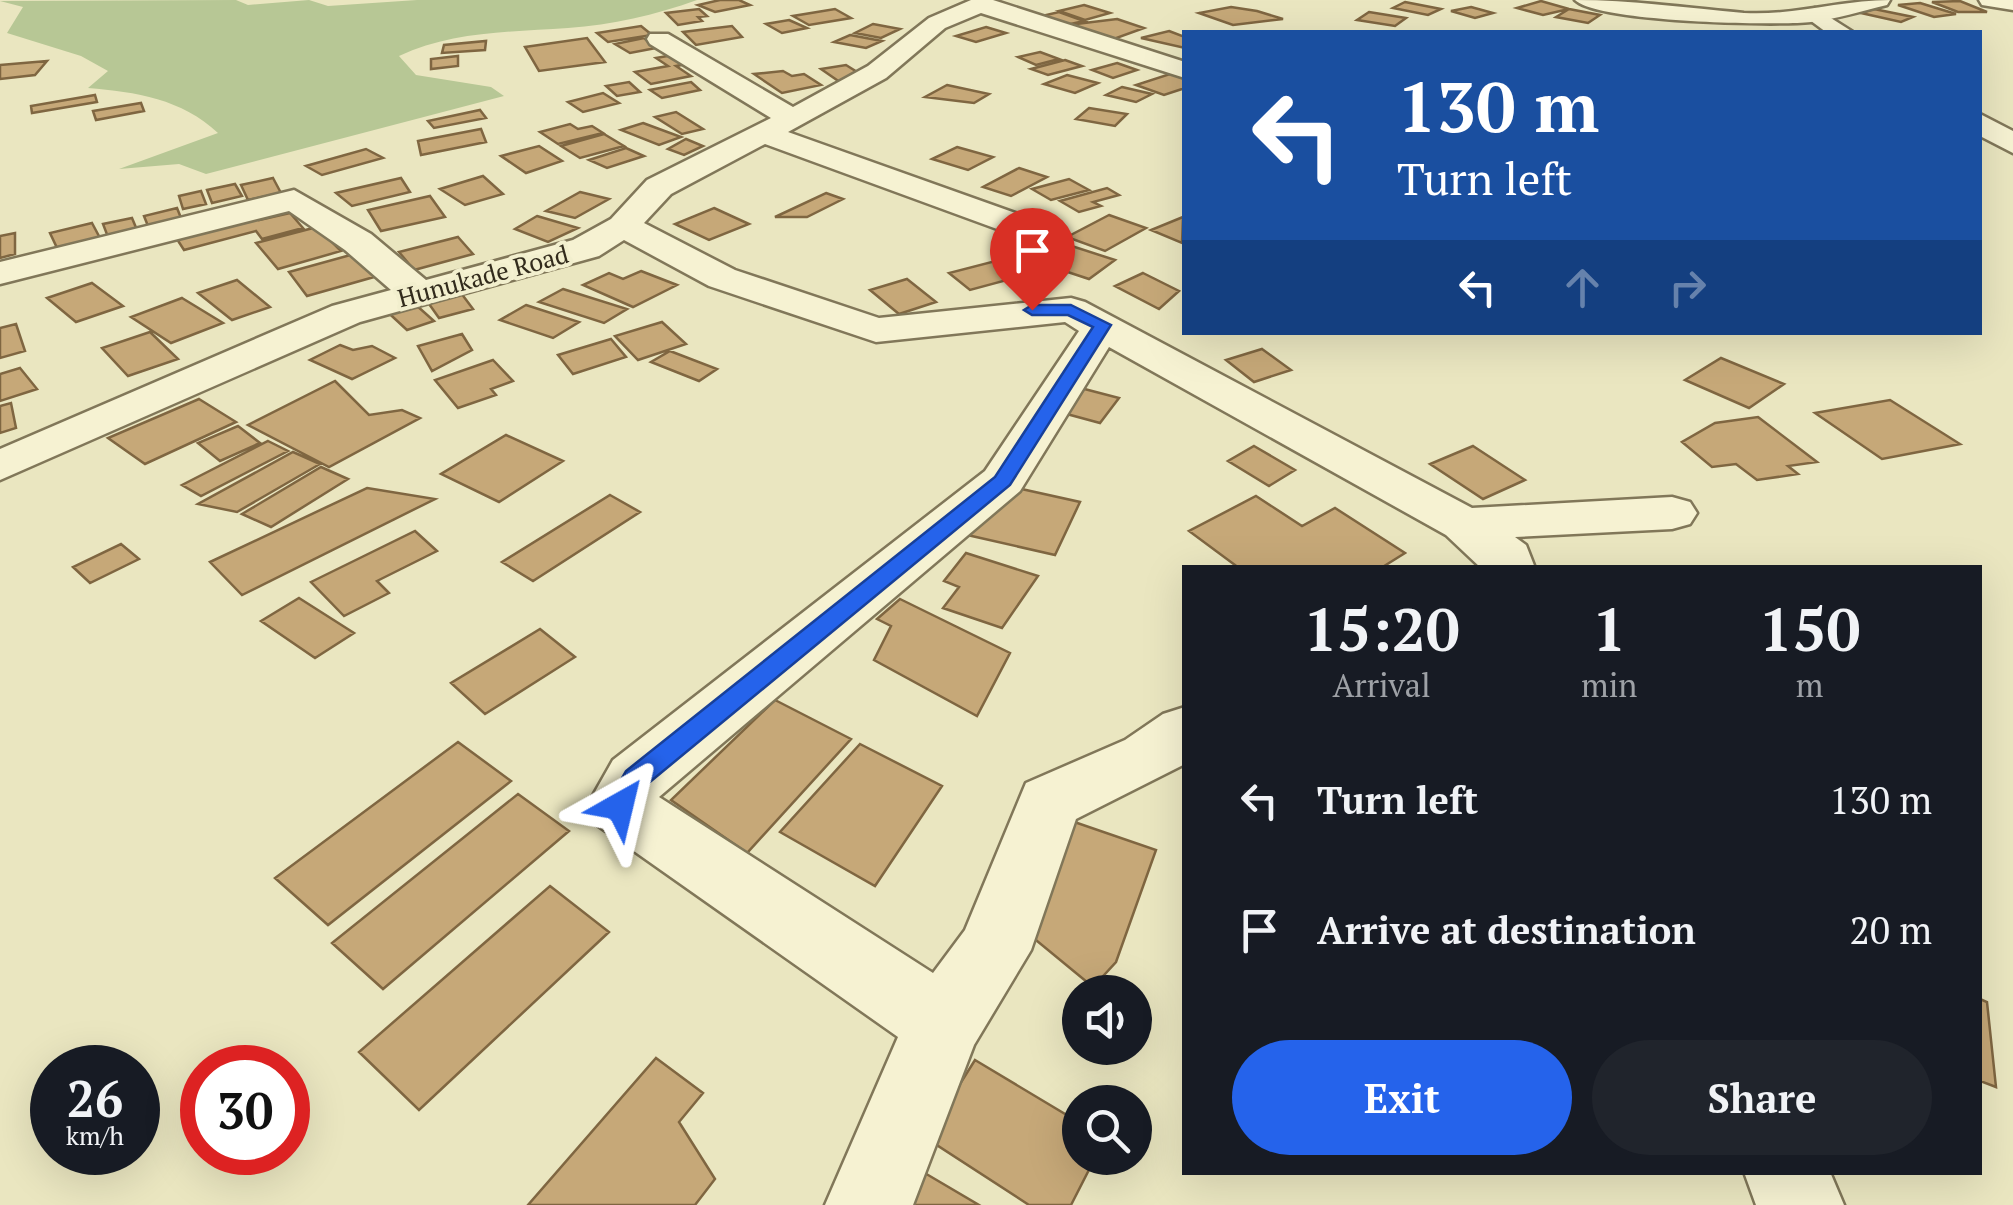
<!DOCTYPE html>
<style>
body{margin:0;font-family:"PT Serif",serif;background:#20242c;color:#f1f3f6;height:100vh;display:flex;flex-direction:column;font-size:38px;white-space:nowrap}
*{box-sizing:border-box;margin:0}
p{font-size:32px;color:#9ea1a6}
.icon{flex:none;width:55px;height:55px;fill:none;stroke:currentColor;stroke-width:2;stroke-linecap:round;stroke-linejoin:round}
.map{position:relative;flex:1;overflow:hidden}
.sheet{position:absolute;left:1182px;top:565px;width:800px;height:610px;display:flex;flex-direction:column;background:#171b24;border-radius:0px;box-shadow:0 10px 40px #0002}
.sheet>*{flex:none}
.guide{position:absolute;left:1182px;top:30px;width:800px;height:305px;border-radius:0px;box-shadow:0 10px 40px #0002;background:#1a4fa0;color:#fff;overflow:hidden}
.fabs{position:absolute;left:1062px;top:975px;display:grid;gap:20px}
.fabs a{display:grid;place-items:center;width:90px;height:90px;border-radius:50%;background:#171b24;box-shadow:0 10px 40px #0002;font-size:50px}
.speed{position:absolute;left:30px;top:1045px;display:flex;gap:20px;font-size:50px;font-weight:700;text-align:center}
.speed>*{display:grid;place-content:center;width:130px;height:130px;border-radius:50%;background:#171b24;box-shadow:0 10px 40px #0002;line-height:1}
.speed small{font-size:25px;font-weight:400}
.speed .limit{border:15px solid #d22;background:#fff;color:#111}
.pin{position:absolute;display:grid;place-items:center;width:85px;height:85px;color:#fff;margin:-102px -42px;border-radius:50% 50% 50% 0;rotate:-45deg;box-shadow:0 0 10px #0007}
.pin .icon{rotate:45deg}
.me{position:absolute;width:110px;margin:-55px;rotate:37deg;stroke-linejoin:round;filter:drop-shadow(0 0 8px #0008)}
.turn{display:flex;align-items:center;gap:35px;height:210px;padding:0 50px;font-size:45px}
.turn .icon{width:130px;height:130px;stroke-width:2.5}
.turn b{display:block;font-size:70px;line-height:85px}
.lanes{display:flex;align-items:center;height:95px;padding:0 50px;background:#0003;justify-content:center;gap:50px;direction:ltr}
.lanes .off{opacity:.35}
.eta{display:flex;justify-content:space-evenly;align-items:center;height:170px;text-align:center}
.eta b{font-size:60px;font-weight:600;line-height:70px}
.button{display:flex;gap:20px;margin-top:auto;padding:20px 50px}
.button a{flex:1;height:115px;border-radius:60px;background:#2563eb;color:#fff;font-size:40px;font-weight:600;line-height:115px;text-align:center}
.button a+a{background:#20242c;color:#f1f3f6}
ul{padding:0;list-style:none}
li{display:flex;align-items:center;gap:30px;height:130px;padding:0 50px}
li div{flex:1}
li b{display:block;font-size:38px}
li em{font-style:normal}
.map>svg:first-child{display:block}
.green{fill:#b7c795}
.building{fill:#c6a878;stroke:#7f6641;stroke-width:2.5}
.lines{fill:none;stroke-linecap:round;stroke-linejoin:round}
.minor-casing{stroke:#817759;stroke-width:5}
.tertiary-casing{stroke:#817759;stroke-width:5}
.minor{fill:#f6f2d2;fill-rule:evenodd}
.tertiary{fill:#f6f2d2;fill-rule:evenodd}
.route{fill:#2563eb;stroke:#184099;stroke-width:2.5}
.labels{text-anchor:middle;stroke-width:8;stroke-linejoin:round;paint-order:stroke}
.far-street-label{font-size:25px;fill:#322b1c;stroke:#f2efce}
</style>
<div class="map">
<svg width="2013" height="1205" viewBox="0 0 2013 1205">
<rect width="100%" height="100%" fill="#eae6c0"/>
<path class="green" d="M236,0L248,5L309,0L328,6L417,0H697C655,15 612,25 568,28C510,32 452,31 399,56L416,75L491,87L504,96L206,174L179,164L119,169L218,133C182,99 136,92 88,88L108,71L81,56L7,33L23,7L0,1Z"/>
<path class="building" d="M720,0H739L750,5L715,12L698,5Z
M1541,1L1569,9L1543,15L1517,8Z
M1960,1L1987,12H1958L1932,2Z
M1405,2L1441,9L1428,15L1393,8Z
M1920,3L1956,14L1934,17L1898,5Z
M1084,5L1110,13L1085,20L1059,11Z
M1231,7L1257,11L1283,19L1233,25L1199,13Z
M1471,7L1493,13L1475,18L1451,11Z
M699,9L707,16L698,17L702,21L678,25L666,13Z
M835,9L851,18L809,25L793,16Z
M1569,9L1600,15L1588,23L1556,17Z
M1874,9L1913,17L1901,22L1861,13Z
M1059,12L1084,21L1053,28L1029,19Z
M1369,12L1406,18L1395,26L1357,20Z
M1117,19L1144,28L1111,40L1068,25Z
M789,20L807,28L782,33L766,24Z
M873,24L900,29L881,38L855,33Z
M641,26L652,35L608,42L597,33Z
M732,26L742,37L696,45L683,32Z
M986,27L1006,33L976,42L956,36Z
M1169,31L1185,37V48L1141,38Z
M850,35L882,41L866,48L834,42Z
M587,38L605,62L539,71L525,47Z
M644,38L656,48L630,53L615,44Z
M486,41L485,50L442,53L444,45Z
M1040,52L1059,59L1036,65L1018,57Z
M673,55L687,64L676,66L691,76L651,84L635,72L668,66L656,58Z
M458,56V66L431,69V59Z
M1065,60L1082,66L1048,75L1031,69Z
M47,61L35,75L0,79V65Z
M1117,63L1137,70L1113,78L1092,70Z
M846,65L865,77L847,87L821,69Z
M783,71L792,76L804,74L821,85L782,93L754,74Z
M1173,73L1185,77V88L1164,95L1136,85Z
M1067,75L1098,83L1075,93L1044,84Z
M629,82L640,92L617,96L606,86Z
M691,82L700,90L662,98L650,90Z
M947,85L989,94L974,103L925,97Z
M1122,87L1152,94L1136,102L1106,95Z
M603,93L619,103L583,112L568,102Z
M95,95L97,102L32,113L31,106Z
M141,103L144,111L96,120L93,111Z
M1089,108L1127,114L1115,126L1076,119Z
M480,110L486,118L434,128L428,121Z
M676,112L703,129L682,134L655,117Z
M643,123L681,137L659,145L621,130Z
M570,124L578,129L592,126L603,133L558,144L540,132Z
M481,129L486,142L421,155L418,141Z
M604,134L624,146L580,158L561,146Z
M686,139L703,146L684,155L668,149Z
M539,146L562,161L526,173L501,156Z
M957,147L993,157L968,170L932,159Z
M626,148L644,156L607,168L589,160Z
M366,149L383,158L322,175L306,166Z
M1019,168L1047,177L1011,196L983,187Z
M483,176L503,194L465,205L440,189Z
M273,178L281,193L248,200L241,185Z
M401,178L410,192L352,206L336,193Z
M1069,179L1089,190L1051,200L1032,189Z
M235,184L242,196L212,203L207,190Z
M1107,188L1119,195L1093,202L1101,206L1079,212L1060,201Z
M201,191L206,204L183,209L179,196Z
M580,192L609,199L575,218L546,211Z
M826,193L843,199L807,217H775Z
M430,196L445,217L381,231L368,210Z
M177,208L181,218L148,226L144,216Z
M714,208L749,224L709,240L675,224Z
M290,213L303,228L262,239L256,231L184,250L175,236L256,216L259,220Z
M1109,215L1146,228L1105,251L1067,237Z
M537,216L578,228L548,242L515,229Z
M1183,217L1182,243L1151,230Z
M132,218L137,230L108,237L103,224Z
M92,223L101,240L58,250L50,233Z
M317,227L341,251L278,269L256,243Z
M15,233V254L0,258V236Z
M458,237L473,254L414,270L399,252Z
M1050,239L1115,260L1089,279L1022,257Z
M354,254L374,277L307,296L289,272Z
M1007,258L1029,274L970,290L949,273Z
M641,271L677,285L633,307L583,285L609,273L623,279Z
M1143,273L1179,291L1159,309L1115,286Z
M907,279L936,302L899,314L870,290Z
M237,280L270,307L232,320L198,293Z
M92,283L123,306L76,322L47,298Z
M455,285L473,309L439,318L422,294Z
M563,289L627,309L604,323L539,302Z
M407,297L434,321L407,330L381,306Z
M182,298L223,323L171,343L131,317Z
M526,305L579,322L553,338L500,320Z
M662,322L686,344L638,360L615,336Z
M16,324L25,351L0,358V328Z
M150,332L178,359L128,376L102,348Z
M462,334L472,350L432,371L418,346Z
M611,339L626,357L573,374L558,355Z
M340,345L353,350L372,346L395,358L352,379L310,360Z
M1262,349L1291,370L1254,382L1226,360Z
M670,351L717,369L699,381L651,362Z
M1721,358L1784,384L1749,408L1685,380Z
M493,360L513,381L491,389L496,395L458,408L435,380Z
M20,368L37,389L0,401V374Z
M335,381L369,415L402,410L420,418L329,467L248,425Z
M1073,386L1119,398L1100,423L1052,410Z
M199,399L236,422L145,464L108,438Z
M1890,400L1960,444L1882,459L1815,413Z
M11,403L16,428L0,433V406Z
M1758,417L1817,462L1788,466L1798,474L1757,480L1736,464L1712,467L1682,442L1715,423Z
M238,426L260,443L220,461L198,443Z
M506,435L563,461L499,502L441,474Z
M268,441L288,451L201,496L182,485Z
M1254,446L1295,470L1269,486L1228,461Z
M1473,446L1525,480L1483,499L1430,464Z
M293,452L320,464L237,512L198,504Z
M321,467L348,479L271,527L242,514Z
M367,488L435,499L242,595L210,562Z
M1017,488L1080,502L1055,555L963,534Z
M610,495L640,512L533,581L502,562Z
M1256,496L1302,526L1335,508L1405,553L1381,568H1239L1189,531Z
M415,531L437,551L377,581L389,593L344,616L311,582Z
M121,544L139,559L90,583L73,567Z
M966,553L1038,576L1002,628L943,608L959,587L944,581Z
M299,598L354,633L315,658L261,621Z
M900,599L1010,653L977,716L874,660L891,626L877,619Z
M540,629L575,657L485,714L451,683Z
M775,700L851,739L747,853L671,800Z
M458,742L511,781L328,925L275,878Z
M860,744L942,786L875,886L780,832Z
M518,794L569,831L383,989L332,943Z
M1054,815L1156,850L1116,962L1093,987L1008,917Z
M550,886L609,932L419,1110L359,1052Z
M1980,999L1987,1002L1996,1087L1980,1081Z
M656,1058L703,1093L679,1122L715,1179L695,1205H528Z
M975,1060L1080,1123V1158H1095L1071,1205H1029L926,1138Z
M923,1172L979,1205H905Z"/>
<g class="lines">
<g class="minor-casing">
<path id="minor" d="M971,0H993L1185,62V78L981,13L945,28L886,78L788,132L1032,219L1037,226L1032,233H1008L765,144L671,194L644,223L735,270L879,318L1071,298L1085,302L1472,508L1672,497L1690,502L1697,513L1690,524L1672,529L1515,537L1526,545L1535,568H1481L1446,535L1109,347L1020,491L659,797L933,973L965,930L1026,783L1125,740L1163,714L1185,707V764L1076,819L1031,950L974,1045L913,1205H825L898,1037L597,825L587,806L613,760L985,471L1079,331L1065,322L876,342L709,286L624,240L599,256L360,322L0,480V449L332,306L391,290L345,250L289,211L0,284V262L294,190L371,234L426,280L573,240L611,219L647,180L771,118L650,44L647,39L650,34H668L793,107L868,66L929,18Z
M1815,8L1853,32H1826L1803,15Z
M1980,114L2013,131V153L1980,136Z
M1744,1172H1830L1844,1205H1756Z"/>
</g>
<g class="tertiary-casing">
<path id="tertiary" d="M1575,0C1632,0 1687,8 1744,13C1793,16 1841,0 1890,0L1887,5C1862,11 1836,19 1811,22C1774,26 1597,22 1575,0Z
M1979,0H2013V10L1982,5Z"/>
</g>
<use href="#minor" class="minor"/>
<use href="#tertiary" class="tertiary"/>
</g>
<path class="route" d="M1071,305L1111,325L1010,485L645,786L630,814H610L606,806L626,771L995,477L1093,327L1068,315H1032L1024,310L1032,305Z"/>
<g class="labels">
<g class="far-street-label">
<text transform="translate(483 276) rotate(-15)" y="9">Hunukade Road</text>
</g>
</g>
</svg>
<div class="fabs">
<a><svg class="icon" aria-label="sound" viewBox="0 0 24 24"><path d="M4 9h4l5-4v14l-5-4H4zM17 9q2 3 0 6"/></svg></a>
<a><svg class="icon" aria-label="search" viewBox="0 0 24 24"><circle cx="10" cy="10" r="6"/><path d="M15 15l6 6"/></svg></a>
</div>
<div class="speed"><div>26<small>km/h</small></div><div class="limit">30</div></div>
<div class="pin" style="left:1032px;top:310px;background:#d93025"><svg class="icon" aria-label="arrive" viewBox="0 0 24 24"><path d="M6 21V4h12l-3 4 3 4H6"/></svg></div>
<svg class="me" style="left:620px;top:806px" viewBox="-20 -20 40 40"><path d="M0-17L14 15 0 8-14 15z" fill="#2563eb" stroke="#fff" stroke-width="4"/></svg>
<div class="guide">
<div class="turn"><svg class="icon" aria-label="left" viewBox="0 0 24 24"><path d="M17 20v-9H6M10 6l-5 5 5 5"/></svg><div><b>130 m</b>Turn left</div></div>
<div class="lanes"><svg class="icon" aria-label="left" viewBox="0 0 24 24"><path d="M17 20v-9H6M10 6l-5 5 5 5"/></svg><svg class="icon off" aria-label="ahead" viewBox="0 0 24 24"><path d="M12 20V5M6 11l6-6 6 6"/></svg><svg class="icon off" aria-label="right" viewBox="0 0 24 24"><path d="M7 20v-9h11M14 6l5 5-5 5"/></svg></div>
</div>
<section class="sheet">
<div class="eta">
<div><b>15:20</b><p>Arrival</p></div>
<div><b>1</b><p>min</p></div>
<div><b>150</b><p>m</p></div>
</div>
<ul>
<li><svg class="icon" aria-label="left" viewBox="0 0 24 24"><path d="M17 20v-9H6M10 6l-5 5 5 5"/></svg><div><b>Turn left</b></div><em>130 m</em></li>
<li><svg class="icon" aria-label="arrive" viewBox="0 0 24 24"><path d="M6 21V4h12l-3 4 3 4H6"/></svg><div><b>Arrive at destination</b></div><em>20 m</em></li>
</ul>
<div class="button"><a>Exit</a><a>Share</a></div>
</section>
</div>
